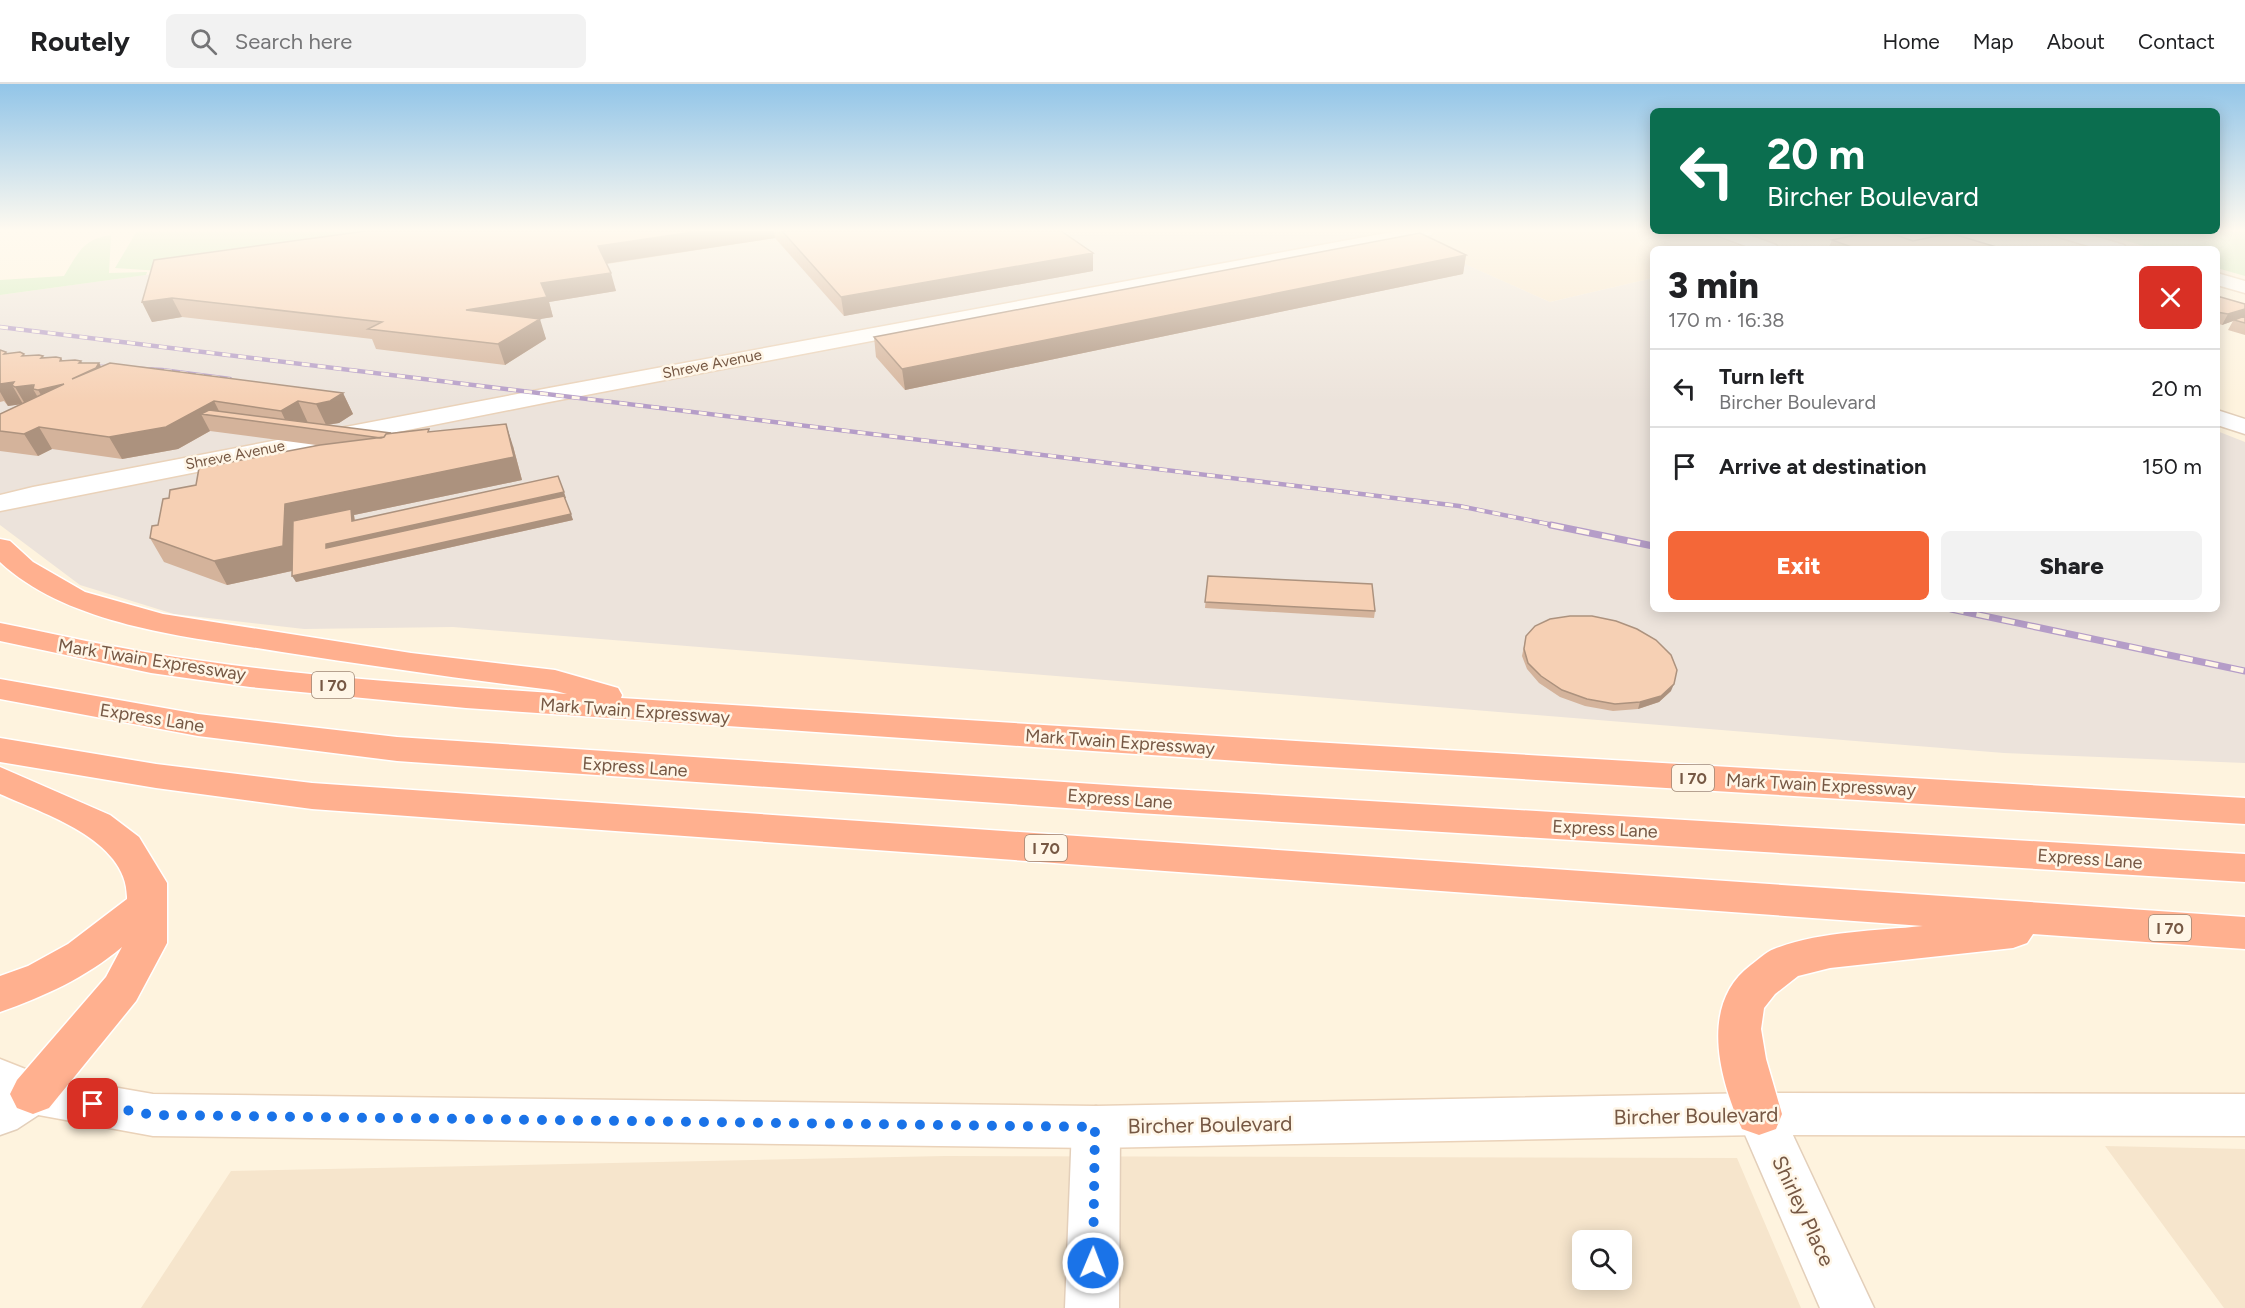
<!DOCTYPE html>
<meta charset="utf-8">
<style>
body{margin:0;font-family:Figtree,sans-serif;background:#f2f2f2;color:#202124;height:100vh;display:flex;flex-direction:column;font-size:22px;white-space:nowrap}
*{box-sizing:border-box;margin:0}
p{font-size:20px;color:#757577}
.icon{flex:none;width:33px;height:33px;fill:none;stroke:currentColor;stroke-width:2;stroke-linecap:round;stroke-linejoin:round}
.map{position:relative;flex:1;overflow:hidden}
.drawer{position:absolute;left:1650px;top:162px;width:570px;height:366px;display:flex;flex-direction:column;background:#fff;border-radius:9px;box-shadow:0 3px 15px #0003}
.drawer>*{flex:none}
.guide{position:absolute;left:1650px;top:24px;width:570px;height:126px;border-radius:9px;box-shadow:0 3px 15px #0003;background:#0b6e4f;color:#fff;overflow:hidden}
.tools{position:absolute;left:1572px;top:1146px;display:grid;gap:12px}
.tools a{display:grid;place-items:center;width:60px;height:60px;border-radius:9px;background:#fff;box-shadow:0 3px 15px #0003;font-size:30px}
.pin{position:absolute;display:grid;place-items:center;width:51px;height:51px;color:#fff;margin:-26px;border-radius:12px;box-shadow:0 3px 9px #0006}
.me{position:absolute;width:66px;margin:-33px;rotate:1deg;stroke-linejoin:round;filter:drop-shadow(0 0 4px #0008)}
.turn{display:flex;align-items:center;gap:21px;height:126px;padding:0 18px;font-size:27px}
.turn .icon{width:78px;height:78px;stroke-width:2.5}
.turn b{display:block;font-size:42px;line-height:51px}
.round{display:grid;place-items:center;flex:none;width:63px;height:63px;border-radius:9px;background:#f2f2f2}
.summary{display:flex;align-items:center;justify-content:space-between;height:102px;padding:0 18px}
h1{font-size:36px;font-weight:800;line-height:45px}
.primary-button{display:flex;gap:12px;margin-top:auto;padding:12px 18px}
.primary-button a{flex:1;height:69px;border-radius:9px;background:#f46738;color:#fff;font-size:24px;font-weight:800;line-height:69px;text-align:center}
.primary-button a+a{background:#f2f2f2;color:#202124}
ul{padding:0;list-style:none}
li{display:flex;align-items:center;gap:18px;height:78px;padding:0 18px;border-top:2px solid #e0e0e0}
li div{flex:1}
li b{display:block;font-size:22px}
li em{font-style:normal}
header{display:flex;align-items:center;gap:36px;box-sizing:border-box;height:84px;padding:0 30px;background:#fff;border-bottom:2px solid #e0e0e0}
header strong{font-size:28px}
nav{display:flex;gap:33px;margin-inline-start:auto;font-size:21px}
.search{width:420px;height:54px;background:#f2f2f2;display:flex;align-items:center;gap:15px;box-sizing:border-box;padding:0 21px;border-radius:9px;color:#757577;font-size:22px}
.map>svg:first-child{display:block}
.residential{fill:#f6e5cc;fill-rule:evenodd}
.industrial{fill:#ece3db}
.green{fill:#ceecbc}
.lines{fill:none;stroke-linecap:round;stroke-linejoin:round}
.street-casing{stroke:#e3cfba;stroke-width:3}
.secondary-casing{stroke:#ead2b9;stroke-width:3}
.highway-casing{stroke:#fff;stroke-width:3}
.street{fill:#fff;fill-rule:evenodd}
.secondary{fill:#fff;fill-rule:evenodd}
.highway{fill:#ffb08f;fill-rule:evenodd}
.rail-far1-casing{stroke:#b59dc8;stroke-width:4.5}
.rail-casing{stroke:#b59dc8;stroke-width:7}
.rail-far1{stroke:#fff6e7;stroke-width:3;stroke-dasharray:8;stroke-linecap:butt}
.rail{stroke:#fff6e7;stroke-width:4.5;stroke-dasharray:13;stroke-linecap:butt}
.wall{fill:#d4b39b}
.shaded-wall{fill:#ac927e}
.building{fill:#f6d0b4;stroke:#ac927e;stroke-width:1.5}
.route{stroke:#1a73e8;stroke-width:10;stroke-dasharray:0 18}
.labels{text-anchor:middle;stroke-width:5;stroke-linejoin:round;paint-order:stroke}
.far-street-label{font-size:15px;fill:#765844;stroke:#fff6e7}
.shield{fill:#fff6e7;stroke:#9f8775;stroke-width:1.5}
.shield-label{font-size:16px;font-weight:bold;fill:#765844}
.street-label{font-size:18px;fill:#765844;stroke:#fff6e7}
.near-street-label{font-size:21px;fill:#765844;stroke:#fff6e7}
</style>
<header>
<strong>Routely</strong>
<div class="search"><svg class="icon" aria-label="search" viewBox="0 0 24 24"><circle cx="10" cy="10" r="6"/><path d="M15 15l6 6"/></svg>Search here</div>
<nav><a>Home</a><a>Map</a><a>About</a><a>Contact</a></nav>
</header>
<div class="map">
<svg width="2245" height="1224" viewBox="0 0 2245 1224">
<rect width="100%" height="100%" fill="#fef3de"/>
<path class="residential" d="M1429,147H1700L1747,165H1653V194L1550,218L1410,156Z
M2105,1062L2245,1065V1224H2224Z
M945,1072L1737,1074L1801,1224H141L231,1087ZM1582,1156H1622V1196H1582Z"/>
<path class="industrial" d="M465,147H1429L1411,156L1550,218L1653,194V525H2217V347L2245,358V679L2004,669L453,543L304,545L174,530L80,501L0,441V211Z"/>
<path class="green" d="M137,147H441L161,187L115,184Z
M2094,147H2245V192L2217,184V165H2154Z
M111,151L109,189L147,188L146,191L0,211V196L64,192C78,169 83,155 111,151Z"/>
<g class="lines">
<g class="street-casing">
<path id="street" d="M1713,147H1738L1776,161L1779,165H1754L1716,151Z
M2217,326L2245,335V350L2217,341Z
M33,990L49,996L56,1010L49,1024L17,1045L0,1051V1005Z
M1759,1009L1776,1015L1874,1224H1820L1736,1030L1742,1015Z
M1096,1022L1113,1028L1120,1043L1119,1224H1065L1072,1043L1079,1028Z"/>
</g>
<g class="secondary-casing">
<path id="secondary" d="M1397,147H1434L1431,151L1425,152L549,318L0,427V411L33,403L549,304Z
M2049,147H2077L2124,161L2127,165H2099L2052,151Z
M2217,189L2245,197V209L2217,201Z
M0,975L38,990L153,1010L1096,1022L1759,1009L2245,1010V1052L1759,1051L1096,1064L153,1052L33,1030L0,1017Z"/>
</g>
<g class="highway-casing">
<path id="highway" d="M0,455L10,457L33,478L85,508L163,530L411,569L555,586L618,604L622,611L621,614L1296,657L2245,714V740L1296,681L466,624L250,603L151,589L0,557V539C50,549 101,561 151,569C288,592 429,601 567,610L552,606C462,595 372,582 282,568C191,553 70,543 0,478Z
M0,595L198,630L397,653L1138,703L2245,770V798L1138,729L397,677L198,652L0,615Z
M0,654L156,680L312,699L2245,833V865L2033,850L2027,859L2013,864L1830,884L1798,892L1775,910L1764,924L1761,945L1766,975L1782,1030L1776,1045L1759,1051L1742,1045C1719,994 1699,920 1751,881C1758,876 1766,868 1774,865C1820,847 1875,847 1923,842L312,725L156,704L0,678Z
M0,683L110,731L139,753L167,799V859L136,917L49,1024L33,1030L17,1024L10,1010L17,996L106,893L122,863C85,894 45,912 0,928V892L28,882L68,860L127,815C129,756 44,730 0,710Z"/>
</g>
<use href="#street" class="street"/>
<use href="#secondary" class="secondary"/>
<use href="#highway" class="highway"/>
<g class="rail-far1-casing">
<path id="rail-far1" d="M0,243L1459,422L1558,442
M84,282L162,286L230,295"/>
</g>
<g class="rail-casing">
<path id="rail" d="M1551,441L1653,462
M1951,525L2245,587"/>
</g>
<use href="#rail-far1" class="rail-far1"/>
<use href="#rail" class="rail"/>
</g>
<path class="wall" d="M366,147H1061L1093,169V187L844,232L775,154L607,180L616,207L549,218L553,233L539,235L546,255L505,281L376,265L372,255L182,233L152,238L142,218Z
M1832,156L1913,157L2003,165H1828Z
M1466,171L1463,190L905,306L876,273L874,253Z
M2217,212L2245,220V251L2228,246L2233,237L2222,241L2217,239Z
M0,266L7,269L24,270L25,272H43L44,274L82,279H99L101,283L343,309L353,330L339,339L327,341L391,349L430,348L513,362L522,396L354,431L355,436L566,414H564L573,436L296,498L292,487L227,501L164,478L150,454L158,441L169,414L196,401L316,361L210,347L178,365L122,375L52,365L38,372L0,367V330L21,320L8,322L4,317L0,318Z
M1208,492L1375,527L1374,534L1205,524Z
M1526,552L1671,607L1659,618L1638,625L1613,627L1585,622L1560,613L1539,599L1527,585L1522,572Z"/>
<path class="shaded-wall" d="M700,147H774L775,154L603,180L598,162Z
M1093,169V187L844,232L841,213Z
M1466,171L1463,190L905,306L902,285Z
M611,189L616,207L549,218L553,233L472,246L466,226L541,199Z
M172,214L182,233L152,238L142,218Z
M2245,225V234L2234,236L2233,237L2222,241L2228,230Z
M540,235L546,255L505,281L498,260Z
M61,274L72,294L84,289L79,279L81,277L86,288L96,284L99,279L111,300L107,304L84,316L60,277Z
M13,298L16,303L32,301L35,305H33L43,322L28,325L15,303L12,301L23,320L8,322L0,308V300Z
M64,300L51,327L38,306Z
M343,309L353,330L339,339L326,341L316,320Z
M214,317L222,333L201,330L210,347L178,365L122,375L109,353Z
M298,317L308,339L288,342L281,327Z
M506,340L513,362L522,396L354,431L355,443L352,437L296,486L227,501L214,477L285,420Z
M39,343L52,365L38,372L24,350Z
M564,408L566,414L329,467L326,464V460Z
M571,430L573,436L296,498L292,492Z
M1674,600L1671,607L1659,618L1638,625L1640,618Z"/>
<path class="building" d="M366,147H700L598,162L611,189L541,199L547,213L466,226L540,235L498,260L368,245L382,238L172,214L142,218L154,176Z
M782,147H1061L1093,169L841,213Z
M1874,147H1884L1913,157L1950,149L2003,165H1857L1832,156Z
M1420,149L1466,171L902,285L874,253Z
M2217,212L2245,220V225L2228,230L2217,228Z
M2245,232V239L2234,236Z
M0,266L6,268L4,270L20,268L24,270L22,272L39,271L43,272L41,274L56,273L61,274L60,277L75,276L81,277L79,279H99L96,284L72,295L110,279L343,309L330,317L316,320L298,317L281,327L214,317L166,343L109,353L39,343L24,350L0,347V330L64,300L38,306L33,305L34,301H32L15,303L12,301L14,298L0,300Z
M209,326L391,349L386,350L384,353L381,354L201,330Z
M506,340L514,373L285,420L283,462L214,477L150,454L152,442L158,441L163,415L169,414L170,406L196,401L199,384L320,361L384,353L386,350L429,345L428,348Z
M558,392L564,408L326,460V464L564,412L571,430L292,492L293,437L351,425L352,437Z
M1208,492L1372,500L1375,527L1205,518Z
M1570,532H1592L1616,537L1637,545L1656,556L1671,571L1677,586L1674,600L1661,612L1640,618L1615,620L1587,615L1562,606L1541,592L1528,579L1524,565L1526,552L1535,542L1550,535Z"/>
<linearGradient id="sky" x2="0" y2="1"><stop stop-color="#92c5e8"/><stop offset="0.46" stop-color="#fffaf0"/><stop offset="1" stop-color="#fffaf0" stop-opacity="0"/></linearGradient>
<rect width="2245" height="318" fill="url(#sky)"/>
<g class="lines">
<path class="route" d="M93,1020L153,1031L1095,1043L1093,1179"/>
</g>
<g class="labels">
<g class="far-street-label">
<text transform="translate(712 280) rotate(-11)" y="5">Shreve Avenue</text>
<text transform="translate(235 371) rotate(-11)" y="5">Shreve Avenue</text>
</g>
<g class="shield">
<rect x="312" y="588" width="42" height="26" rx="4.5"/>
<rect x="1672" y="681" width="42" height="26" rx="4.5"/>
<rect x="1025" y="751" width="42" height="26" rx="4.5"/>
<rect x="2149" y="831" width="42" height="26" rx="4.5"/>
</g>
<g class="shield-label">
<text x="333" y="607">I 70</text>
<text x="1693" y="700">I 70</text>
<text x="1046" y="770">I 70</text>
<text x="2170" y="850">I 70</text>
</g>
<g class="street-label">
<text transform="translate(152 576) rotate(9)" y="6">Mark Twain Expressway</text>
<text transform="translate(635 627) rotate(4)" y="6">Mark Twain Expressway</text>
<text transform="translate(152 634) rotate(9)" y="6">Express Lane</text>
<text transform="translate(1120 658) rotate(4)" y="6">Mark Twain Expressway</text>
<text transform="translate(635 683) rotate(4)" y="6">Express Lane</text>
<text transform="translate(1821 701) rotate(3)" y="6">Mark Twain Expressway</text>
<text transform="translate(1120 715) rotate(4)" y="6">Express Lane</text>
<text transform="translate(1605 745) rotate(3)" y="6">Express Lane</text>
<text transform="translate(2090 775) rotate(4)" y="6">Express Lane</text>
</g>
<g class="near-street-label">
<text transform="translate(1696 1032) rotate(-1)" y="7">Bircher Boulevard</text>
<text transform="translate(1210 1041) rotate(-1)" y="7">Bircher Boulevard</text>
<text transform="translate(1803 1127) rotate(65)" y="7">Shirley Place</text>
</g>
</g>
</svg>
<div class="tools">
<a><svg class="icon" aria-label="search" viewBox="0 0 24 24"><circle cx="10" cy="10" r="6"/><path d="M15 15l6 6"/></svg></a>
</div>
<div class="pin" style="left:93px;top:1020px;background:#d93025"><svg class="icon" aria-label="arrive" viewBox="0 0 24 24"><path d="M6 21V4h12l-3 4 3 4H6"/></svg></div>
<svg class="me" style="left:1093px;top:1179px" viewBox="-20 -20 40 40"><circle r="17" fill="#1a73e8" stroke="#fff" stroke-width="3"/><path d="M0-11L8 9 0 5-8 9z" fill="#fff"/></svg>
<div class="guide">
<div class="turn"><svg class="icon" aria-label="left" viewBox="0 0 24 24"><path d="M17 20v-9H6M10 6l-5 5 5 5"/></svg><div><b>20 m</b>Bircher Boulevard</div></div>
</div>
<section class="drawer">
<div class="summary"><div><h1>3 min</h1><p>170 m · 16:38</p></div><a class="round" style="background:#d93025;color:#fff"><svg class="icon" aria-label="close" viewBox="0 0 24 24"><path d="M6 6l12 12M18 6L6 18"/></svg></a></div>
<ul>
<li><svg class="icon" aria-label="left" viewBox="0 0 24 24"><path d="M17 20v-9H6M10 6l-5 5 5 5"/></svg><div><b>Turn left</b><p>Bircher Boulevard</p></div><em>20 m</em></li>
<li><svg class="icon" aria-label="arrive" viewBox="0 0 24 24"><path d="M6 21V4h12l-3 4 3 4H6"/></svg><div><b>Arrive at destination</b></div><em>150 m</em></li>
</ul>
<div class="primary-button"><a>Exit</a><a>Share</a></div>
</section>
</div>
